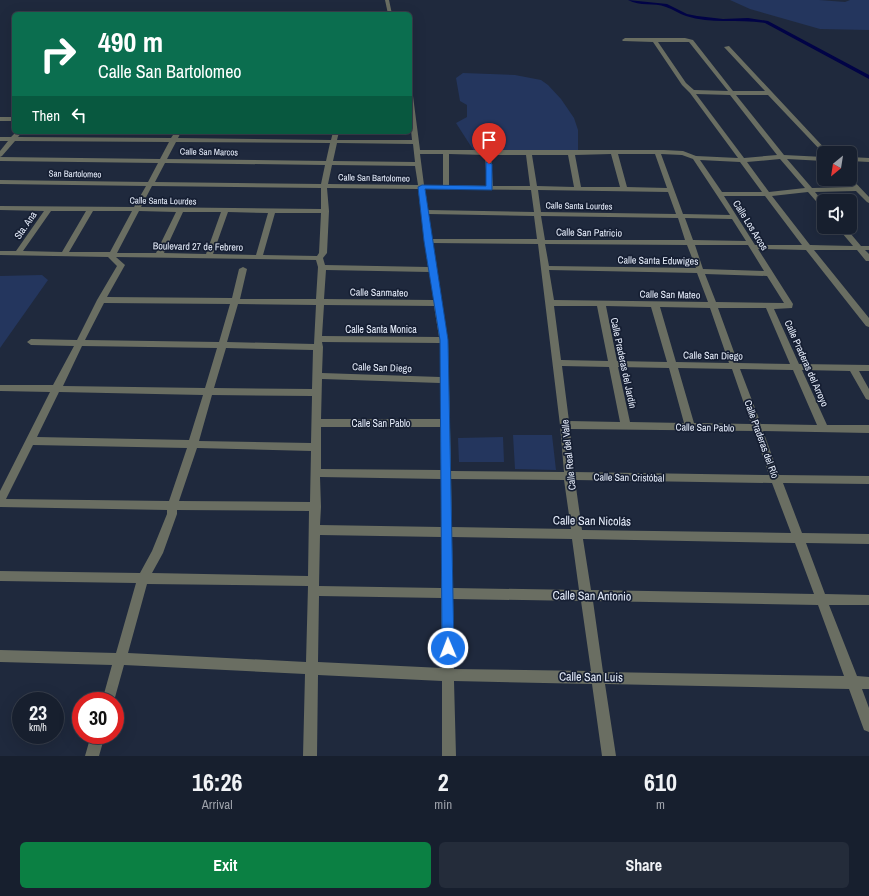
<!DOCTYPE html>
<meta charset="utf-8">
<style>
body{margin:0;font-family:"Archivo Narrow",sans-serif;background:#242c3a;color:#f1f3f6;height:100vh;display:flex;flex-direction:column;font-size:15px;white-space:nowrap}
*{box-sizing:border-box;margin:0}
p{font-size:13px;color:#9ea2aa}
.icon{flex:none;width:22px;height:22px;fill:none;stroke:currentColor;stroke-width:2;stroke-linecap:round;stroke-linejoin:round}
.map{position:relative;height:756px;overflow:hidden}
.details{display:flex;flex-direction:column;background:#171f2e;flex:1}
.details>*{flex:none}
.banner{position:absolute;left:12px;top:12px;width:400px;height:122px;border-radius:6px;box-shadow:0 4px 16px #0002,0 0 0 1px #363d4a;background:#0b6e4f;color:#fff;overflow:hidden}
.needle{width:26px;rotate:210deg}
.fabs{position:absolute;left:817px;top:146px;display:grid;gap:8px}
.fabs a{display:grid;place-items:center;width:40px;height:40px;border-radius:6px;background:#171f2e;box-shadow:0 4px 16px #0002,0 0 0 1px #363d4a;font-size:20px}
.speed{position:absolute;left:12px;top:692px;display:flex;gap:8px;font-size:20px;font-weight:700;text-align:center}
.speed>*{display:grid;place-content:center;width:52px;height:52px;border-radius:50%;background:#171f2e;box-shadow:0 4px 16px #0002,0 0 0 1px #363d4a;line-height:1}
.speed small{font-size:10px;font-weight:400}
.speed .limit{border:6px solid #d22;background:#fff;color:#111}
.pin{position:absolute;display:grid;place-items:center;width:34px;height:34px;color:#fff;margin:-41px -17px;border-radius:50% 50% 50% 0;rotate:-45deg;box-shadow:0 0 4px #0007}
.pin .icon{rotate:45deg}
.me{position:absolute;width:44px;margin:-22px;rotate:359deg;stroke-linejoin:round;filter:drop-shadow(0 0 3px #0008)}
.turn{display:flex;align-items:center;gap:14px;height:84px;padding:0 20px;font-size:18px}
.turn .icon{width:52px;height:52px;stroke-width:2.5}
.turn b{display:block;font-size:28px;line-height:34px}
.then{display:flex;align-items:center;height:38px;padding:0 20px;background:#0003;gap:8px;font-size:15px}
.eta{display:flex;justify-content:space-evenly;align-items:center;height:68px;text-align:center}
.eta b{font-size:24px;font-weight:700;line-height:28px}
.primary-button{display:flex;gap:8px;margin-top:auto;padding:8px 20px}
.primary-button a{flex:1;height:46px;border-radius:6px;background:#0b8043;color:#fff;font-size:16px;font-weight:700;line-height:46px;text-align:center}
.primary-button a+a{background:#242c3a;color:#f1f3f6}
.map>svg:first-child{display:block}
.green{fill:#24365e}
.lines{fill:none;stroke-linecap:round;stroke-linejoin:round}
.canal{fill:#010346;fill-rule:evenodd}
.minor{fill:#6a6e62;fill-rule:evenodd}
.route{fill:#1a73e8;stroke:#114b97}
.labels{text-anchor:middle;stroke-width:3.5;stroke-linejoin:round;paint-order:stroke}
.far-street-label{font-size:9px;fill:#e6edfb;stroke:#161f33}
.street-label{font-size:10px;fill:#e6edfb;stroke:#161f33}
.near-street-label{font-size:12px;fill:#e6edfb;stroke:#161f33}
</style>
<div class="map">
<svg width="869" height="756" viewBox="0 0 869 756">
<rect width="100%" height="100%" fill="#1f293d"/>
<path class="green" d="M730,0H819L845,2L850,0H869V30L820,29L750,9Z
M463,73L515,75L541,80L548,85L561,99L574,118L578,130V151H474L456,123L467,117V105L460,101L456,78Z
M42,275L48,280L0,348V276Z
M513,435H552L556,470L515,469Z
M503,437L504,462H459L458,438Z"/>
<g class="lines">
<path class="canal" d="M628,0L667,4L687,14L697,16L723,19L748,18L768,21L869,75V79L765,23C739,19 711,24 686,16C679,14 673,9 666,7C654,2 640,7 628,0Z"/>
<path class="minor" d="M385,0H389L392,14H388Z
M625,38H685L693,40L733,91H765L724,47L729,46L829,153H824V154L768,95H736L784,155L824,157V161L787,159L812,188L853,187L846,179H850V177L869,197V203L867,202L856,191L815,192L824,203V209L822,208L808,192L772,196L810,245L853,246L837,227H845L861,246H869V250H865L869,254V261H866L857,250H814L869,318V327L866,326L806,250L758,249L793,304L792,308L774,309L799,364L869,365V371H859L869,389V400L866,399L850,371L802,370L827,425H869V433L763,431L779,475L869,476V484L783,483L802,533L869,534V544L806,543L825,594L869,595V605H829L857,676L869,677V689H862L869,708V732L864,730L849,689L605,684L616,756H602L592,684L454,681L456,756H442V681L318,675L317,756H303L305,674L124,665L114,701H102L112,665L0,662V650L116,653L136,583L0,581V571L140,573L152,551L167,514V510L0,507V491L50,392L0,391V385H53L74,346L31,345L27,342L31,339L77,340L97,300L117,266L108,257L0,255V251H16L44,211L0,210V206L134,207L146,186L0,184V180L148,182L158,163L0,161V157L160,159L169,142L15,141L2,156L0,157V151L8,141H0V137H11L16,132H22L18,137L171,138L175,132H181L178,138L331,140L333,132H339L337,140H412L410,120V94L413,96L420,150H664L683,151L696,156L738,158L690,93L682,85L653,42L623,41L622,40ZM658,42H689L728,91L694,90L686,83ZM696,94L730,95L777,155L744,158ZM176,142L330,143L326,161L167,159ZM337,143L413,144L415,162L333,161ZM420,154H443V185H424ZM449,154L485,155L487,186L449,185ZM611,154L620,187H581L575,155ZM618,154H655L667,188L627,187ZM661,154L682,155L693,159L730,215L683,214ZM491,155H526L530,186H493ZM532,155H568L574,187L537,186ZM780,159L805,188L769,192L747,162ZM700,160L740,162L762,192H722ZM165,163L325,165L321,184L155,182ZM332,165L415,166L418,185L328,184ZM152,186L321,188V209L141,207ZM327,188L418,189L428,267L325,265L323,258L327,253L329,211ZM425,189L531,190L534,212L428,210ZM538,190L668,192L676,214L541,212ZM724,196H765L802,245H755ZM51,211H86L62,252L23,251ZM93,211H132L110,252H69ZM139,211L176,212L156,253H117ZM183,212H221L206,254L164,253ZM228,212L268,213L256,255L213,254ZM275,213H321L319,253L317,256L263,255ZM428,214L534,216L537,239H431ZM541,216L678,218L685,240H545ZM685,218L732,219L746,241L693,240ZM432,243L538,244L560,425L564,472L451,471L448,340ZM545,244L687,245L696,268L549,266ZM695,245H748L764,271L703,269ZM116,257L316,260L318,267L316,299H240L247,269L243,267L239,269L232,298L107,297L125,265ZM326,270L429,272L434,300L324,299ZM549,270L697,273L708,302L554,300ZM705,274L767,276L784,303L716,302ZM104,303L230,304L219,342L85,340ZM238,304L316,305L314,344L227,342ZM324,305L434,306L439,337L322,336ZM554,306H597L608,361L561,360ZM606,306L651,307L667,362L617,361ZM660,307L710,308L729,363L676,362ZM718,308H766L790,364L738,363ZM322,342L440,343V377L322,373L323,347ZM82,346L217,348L205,388L63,386ZM226,348L313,350L312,389L214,388ZM562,366L609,367L620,422L569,421ZM618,367L669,368L684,423L630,422ZM678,368L732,369L751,424L694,423ZM740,369L793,370L817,425L761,424ZM322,379L440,383V419H321ZM59,392L203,395L189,440L37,437ZM212,395L312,396L311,443L199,441ZM321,427H440L441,470L321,469ZM570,429L754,431L769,475L574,472ZM33,445L187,448L169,501L6,499ZM197,448L311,451L310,502L179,501ZM320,477L441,479V527L320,525L321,507ZM451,479L564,480L571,529L452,527ZM575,480L772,483L791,533L582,530ZM177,510L309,511L308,576L152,573L163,553L177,514ZM320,535L441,537V588L319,586ZM452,537L572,539L579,590L453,588ZM583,539L795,543L814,594L591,590ZM147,584L308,586L306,662L128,653ZM319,596L441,598L442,668L318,662ZM453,599L581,601L591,671L454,669ZM593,601L818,605L844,676L603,672Z
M0,117H14V121H0Z
M850,157L869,158V162L850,161Z
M91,735H105L99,756H85Z"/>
</g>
<path class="route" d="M486,162L492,164V190L425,189L448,340L454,648L452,652L448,654L444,652L442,648L440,340L424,241L418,187L422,185L486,186Z"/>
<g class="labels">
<g class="far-street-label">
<text transform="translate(209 152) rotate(1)" y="3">Calle San Marcos</text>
<text transform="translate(75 174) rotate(1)" y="3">San Bartolomeo</text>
<text transform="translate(374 178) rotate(1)" y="3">Calle San Bartolomeo</text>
<text transform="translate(163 201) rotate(1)" y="3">Calle Santa Lourdes</text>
<text transform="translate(579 206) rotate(1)" y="3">Calle Santa Lourdes</text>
</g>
<g class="street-label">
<text transform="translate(25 225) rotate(-55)" y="4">Sta. Ana</text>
<text transform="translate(751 225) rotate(58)" y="4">Calle Los Arcos</text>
<text transform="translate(589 232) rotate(1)" y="4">Calle San Patricio</text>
<text transform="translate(198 246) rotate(1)" y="4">Boulevard 27 de Febrero</text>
<text transform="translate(658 260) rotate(1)" y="4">Calle Santa Eduwiges</text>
<text transform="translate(379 292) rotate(1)" y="4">Calle Sanmateo</text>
<text transform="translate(670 294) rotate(1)" y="4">Calle San Mateo</text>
<text x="381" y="333">Calle Santa Monica</text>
<text transform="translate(713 355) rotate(1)" y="4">Calle San Diego</text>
<text transform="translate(624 363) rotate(78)" y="4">Calle Praderas del Jardín</text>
<text transform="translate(807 363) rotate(66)" y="4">Calle Praderas del Arroyo</text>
<text transform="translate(382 367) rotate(2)" y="4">Calle San Diego</text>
<text x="381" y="427">Calle San Pablo</text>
<text transform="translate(705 427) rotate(1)" y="4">Calle San Pablo</text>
<text transform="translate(762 439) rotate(70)" y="4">Calle Praderas del Río</text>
<text transform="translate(568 455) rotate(-96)" y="4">Calle Real del Valle</text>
<text transform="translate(629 477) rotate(1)" y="4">Calle San Cristóbal</text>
</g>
<g class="near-street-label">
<text transform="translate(592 521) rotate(1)" y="4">Calle San Nicolás</text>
<text transform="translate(592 596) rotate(1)" y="4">Calle San Antonio</text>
<text transform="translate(591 677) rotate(1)" y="4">Calle San Luis</text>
</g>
</g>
</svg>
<div class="fabs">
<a><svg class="needle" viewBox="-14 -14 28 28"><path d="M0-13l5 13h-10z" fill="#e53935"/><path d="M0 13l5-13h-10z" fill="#9ea2aa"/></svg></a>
<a><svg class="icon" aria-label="sound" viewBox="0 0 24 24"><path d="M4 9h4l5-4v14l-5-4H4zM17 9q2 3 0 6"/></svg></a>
</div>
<div class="speed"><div>23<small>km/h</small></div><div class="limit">30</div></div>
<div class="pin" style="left:489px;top:164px;background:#d93025"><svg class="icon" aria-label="arrive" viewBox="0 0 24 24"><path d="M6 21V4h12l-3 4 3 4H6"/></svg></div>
<svg class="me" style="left:448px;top:648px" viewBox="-20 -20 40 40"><circle r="17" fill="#1a73e8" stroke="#fff" stroke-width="3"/><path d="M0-11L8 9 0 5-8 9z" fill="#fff"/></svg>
<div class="banner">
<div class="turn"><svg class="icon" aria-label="right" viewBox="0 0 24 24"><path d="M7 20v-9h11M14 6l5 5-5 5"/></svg><div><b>490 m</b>Calle San Bartolomeo</div></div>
<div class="then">Then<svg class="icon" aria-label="left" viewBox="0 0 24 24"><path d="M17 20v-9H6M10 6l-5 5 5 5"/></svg></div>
</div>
</div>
<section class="details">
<div class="eta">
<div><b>16:26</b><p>Arrival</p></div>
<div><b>2</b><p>min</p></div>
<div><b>610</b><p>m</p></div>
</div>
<div class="primary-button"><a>Exit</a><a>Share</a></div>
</section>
